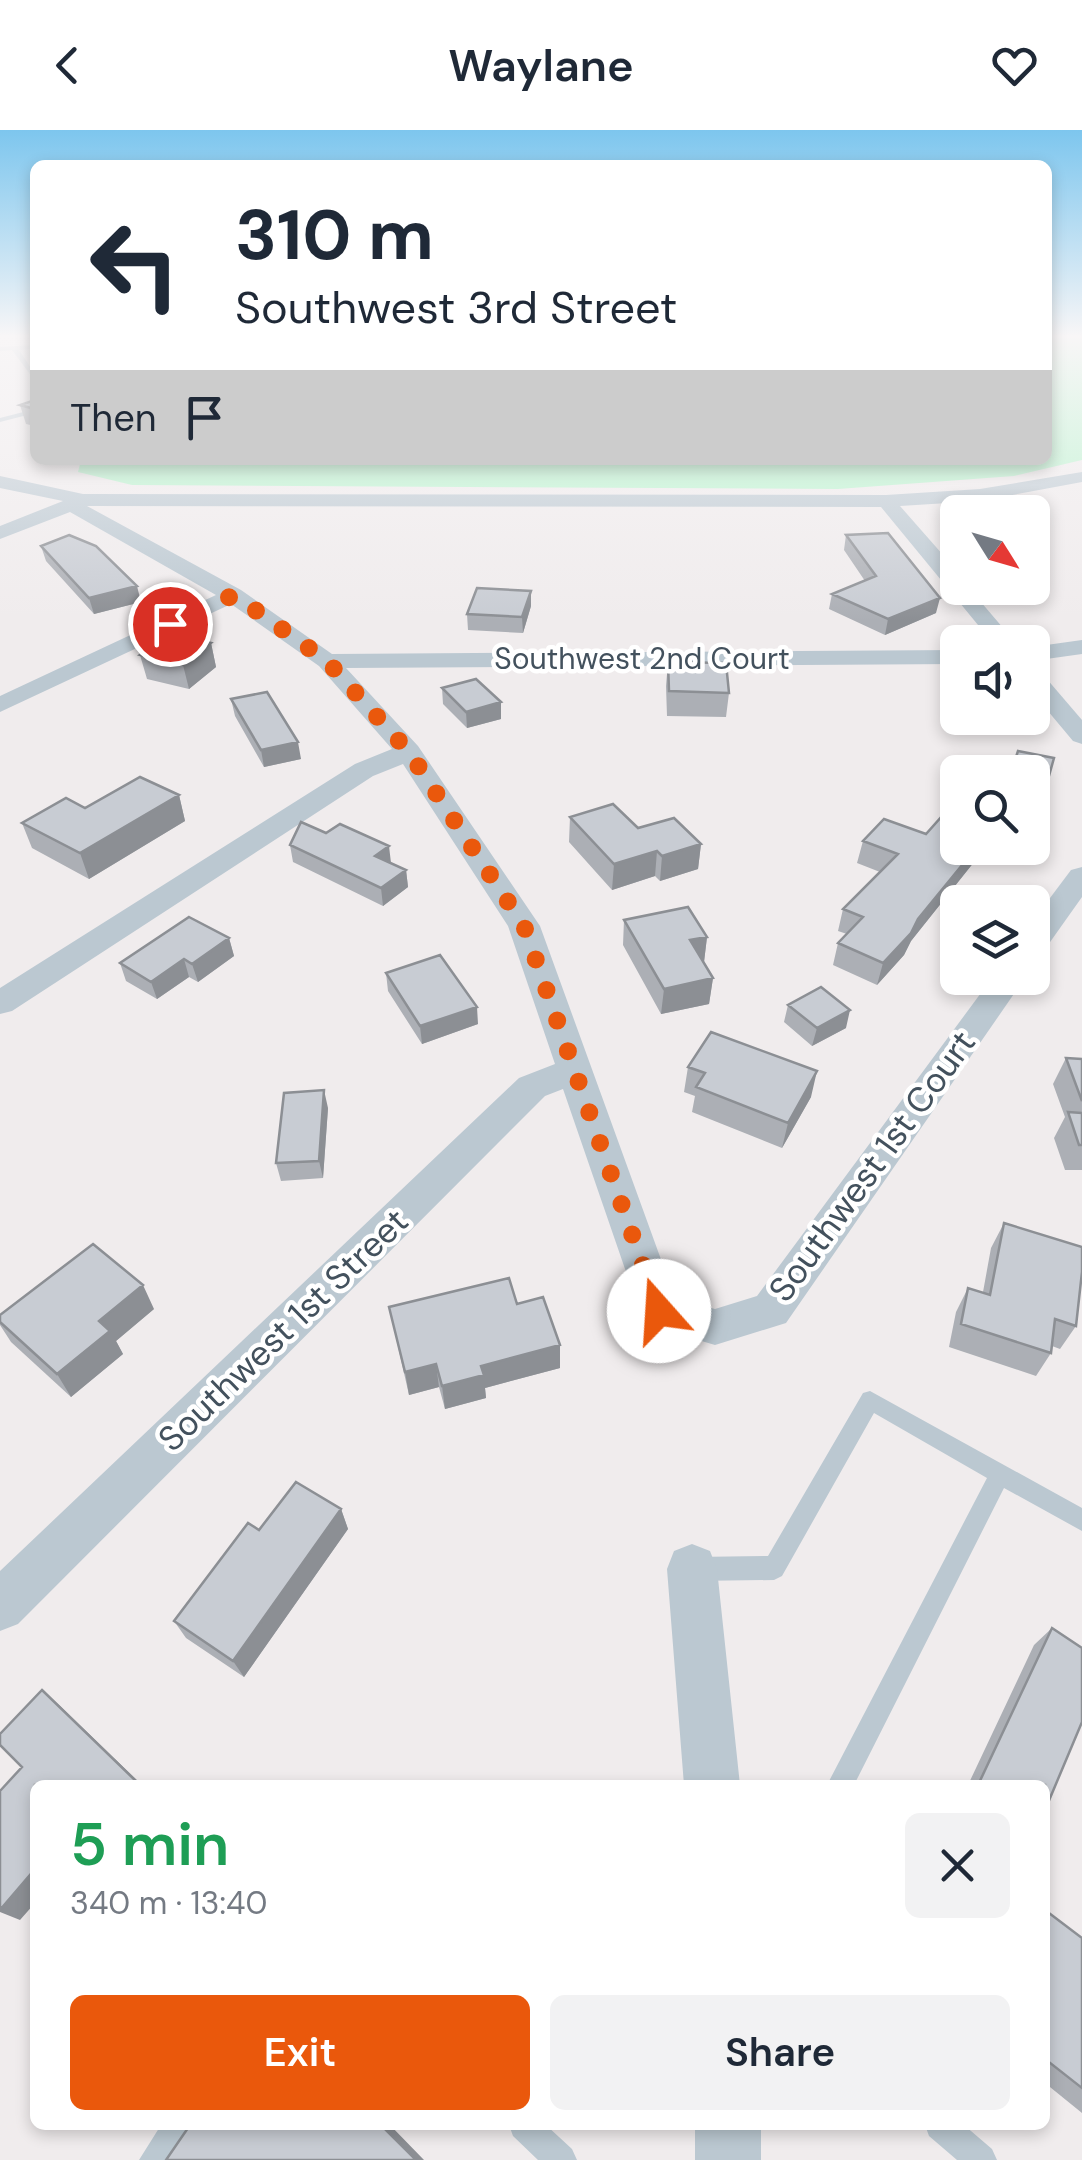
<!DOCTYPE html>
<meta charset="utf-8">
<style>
body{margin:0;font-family:"DM Sans",sans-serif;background:#f2f2f3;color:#1f2937;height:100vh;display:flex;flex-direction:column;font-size:38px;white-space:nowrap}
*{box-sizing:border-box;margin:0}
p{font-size:32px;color:#747a83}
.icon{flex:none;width:55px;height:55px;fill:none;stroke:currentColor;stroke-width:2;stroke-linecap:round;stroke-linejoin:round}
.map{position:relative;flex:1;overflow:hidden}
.side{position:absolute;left:30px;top:1650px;width:1020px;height:350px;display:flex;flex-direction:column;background:#fff;border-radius:15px;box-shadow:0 5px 15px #0003}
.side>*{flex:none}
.banner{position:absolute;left:30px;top:30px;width:1022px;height:305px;border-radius:15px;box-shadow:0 5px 15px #0003;background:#fff;color:#1f2937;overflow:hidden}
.needle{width:65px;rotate:127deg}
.tools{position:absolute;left:940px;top:365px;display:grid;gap:20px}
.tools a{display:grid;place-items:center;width:110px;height:110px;border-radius:15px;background:#fff;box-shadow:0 5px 15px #0003;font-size:50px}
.pin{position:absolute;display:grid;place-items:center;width:85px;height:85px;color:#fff;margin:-42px;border:5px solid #fff;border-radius:50%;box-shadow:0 2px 10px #0007}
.me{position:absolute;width:110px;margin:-55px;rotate:341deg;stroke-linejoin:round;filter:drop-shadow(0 0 8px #0008)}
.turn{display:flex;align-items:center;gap:35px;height:210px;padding:0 40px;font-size:45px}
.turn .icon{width:130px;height:130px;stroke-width:2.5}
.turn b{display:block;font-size:70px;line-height:85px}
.then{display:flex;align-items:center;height:95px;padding:0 40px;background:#0003;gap:20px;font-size:38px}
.round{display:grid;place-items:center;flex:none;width:105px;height:105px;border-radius:15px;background:#f2f2f3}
.overview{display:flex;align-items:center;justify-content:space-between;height:170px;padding:0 40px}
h1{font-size:60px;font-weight:600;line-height:75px;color:#1e9e55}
.action{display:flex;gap:20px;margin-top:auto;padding:20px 40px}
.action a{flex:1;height:115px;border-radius:15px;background:#ea580c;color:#fff;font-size:40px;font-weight:600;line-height:115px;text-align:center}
.action a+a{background:#f2f2f3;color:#1f2937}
header{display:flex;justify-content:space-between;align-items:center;height:130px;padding:0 40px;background:#fff;font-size:45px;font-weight:600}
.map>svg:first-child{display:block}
.green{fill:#b4f4cb}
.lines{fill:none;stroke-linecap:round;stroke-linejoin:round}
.service{fill:#bbc8d1;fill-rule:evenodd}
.minor{fill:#bbc8d1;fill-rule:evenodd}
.wall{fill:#acafb5}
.shaded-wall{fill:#8c8f94}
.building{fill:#c8ccd3;stroke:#8c8f94;stroke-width:2.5}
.route{stroke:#ea580c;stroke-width:18;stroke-dasharray:0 32.4}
.labels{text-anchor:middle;stroke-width:9;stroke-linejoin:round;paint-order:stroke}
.far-street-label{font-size:30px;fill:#43515d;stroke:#fff}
.street-label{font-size:35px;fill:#43515d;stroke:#fff}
</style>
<header><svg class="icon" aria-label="back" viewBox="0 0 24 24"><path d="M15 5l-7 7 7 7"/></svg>Waylane<svg class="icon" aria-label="heart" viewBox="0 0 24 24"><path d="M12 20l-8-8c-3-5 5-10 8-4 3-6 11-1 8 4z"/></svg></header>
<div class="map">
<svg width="1082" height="2030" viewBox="0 0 1082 2030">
<rect width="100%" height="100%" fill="#f0eced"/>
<path class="green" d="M1048,207H1082V330L1014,346L838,359L132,355L78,342L81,330H1048Z"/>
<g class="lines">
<path class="service" d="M35,215V219L19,220L35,244V251L12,220L0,221V217Z
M35,279V283L0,292V288Z
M870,1261L1082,1378V1401L1004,1358L854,1655H827L987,1348L874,1283L782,1446L774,1450L693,1451L685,1447L681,1439L685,1431L693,1427L768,1426L863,1263Z
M161,1995H195L174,2030H139Z
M509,1995H546L572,2019L577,2030H538L513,2006Z
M925,1995H964L992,2019L997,2030H957L929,2006Z"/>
<path class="minor" d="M1082,342V352L980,371L900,376L958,442V458H969L1015,512H992L881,377L87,376L241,460L332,524L958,520V534L346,538L418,616L540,796L675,1168L715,1179L757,1166L992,848H1025L786,1193L715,1215L644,1194L563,959L545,966L18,1494L0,1501V1441L519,948L555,934L508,796L403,634L373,646L12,881L0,884V858L355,634L392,619L319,536L231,474L0,582V566L216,465L70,382L0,409V396L63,371L0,358V346L83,364L886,365L980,359Z
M1082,510V524L1032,531V517Z
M1032,539L1040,541L1082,590V614L1073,611L1032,562Z
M1082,737V767L1043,822L1032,825V792L1071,740Z
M692,1414L710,1421L717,1439L740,1655H684L667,1439L674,1421Z
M695,1995H761V2030H695Z"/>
</g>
<path class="wall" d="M35,270V296L26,294L20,275Z
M846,405L936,483L885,505L829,479L832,464L865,451L844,420Z
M41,416L141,472L94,484L46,431Z
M531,461V476L523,503L468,500L467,484Z
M211,513L216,537L189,559L147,549L140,525Z
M668,532L729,563L726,587L667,586L666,556Z
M442,558L501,589L467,598L443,574Z
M231,569L301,629L264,637L235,586Z
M1032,642L1045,660L1039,677L1032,676Z
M179,665L185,691L89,749L32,718L22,693L85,678Z
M570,687L638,698L701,714L698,739L660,751L655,746L612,760L569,712Z
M326,703L406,740L408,757L383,776L293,732L290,715Z
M863,711L982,722L911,811L904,825L877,855L833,835L838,813L847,804L838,801L843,779L880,742L857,733Z
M624,790L707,807L704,832L713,848L709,874L661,884L623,815Z
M229,808L234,826L198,852L189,847L157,869L126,851L120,833Z
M386,843L478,894L422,914L388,861Z
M788,875L846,898L812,916L784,892Z
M1066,928L1082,929V1040H1065L1054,1008L1065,987L1053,954Z
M688,937L811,967L782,1018L692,982L695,966L684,962Z
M328,978L323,1048L281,1051L276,1033Z
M1004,1093L1076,1196L1060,1219L1052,1216L1051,1223L1036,1246L949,1217L956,1182L968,1158L983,1162L991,1118Z
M517,1174L560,1215V1238L485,1258L486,1268L445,1279L439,1257L409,1265L389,1177Z
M154,1179L116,1211L123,1224L71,1267L11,1212L0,1195V1185Z
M341,1379L348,1399L244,1547L186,1508L174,1491Z
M1052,1498L1045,1655H968L1034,1515Z
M1045,1780L1082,1808V1983L1045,1953Z"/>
<path class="shaded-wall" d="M137,456L141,472L94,484L89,468Z
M531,461V476L523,503L522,487Z
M940,468L936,483L885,505L888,489Z
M211,513L216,537L189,559L183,535Z
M501,572V589L467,598L466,582Z
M298,612L301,629L264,637L261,620Z
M179,665L185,691L89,749L80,723Z
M701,714L698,739L660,751L662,726Z
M389,716L391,733L375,726Z
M976,718H984L982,722L911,811L904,825L877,855L883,833Z
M657,721L655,746L612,760L614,734Z
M406,740L408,757L383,776L381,758Z
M707,807L704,832L690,810Z
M229,808L234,826L198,852L192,834Z
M184,829L189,847L157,869L151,852Z
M713,848L709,874L661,884L664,859Z
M477,877L478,894L422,914L420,896Z
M850,880L846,898L812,916L817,898Z
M817,941L811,967L782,1018L788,993Z
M324,960L328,978L323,1048L319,1031Z
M143,1155L154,1179L116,1211L123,1224L71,1267L57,1244L99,1191Z
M560,1215V1238L485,1258L486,1268L445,1279L442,1256L481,1236Z
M436,1234L439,1257L409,1265L405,1242Z
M341,1379L348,1399L244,1547L233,1531Z
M42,1560L60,1576L142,1655H140Z
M35,1739V1773L20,1790L0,1782V1780Z
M381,1995H390L424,2030H416Z"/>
<path class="building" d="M35,270V279L20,275Z
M888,403L940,468L888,489L832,464L876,446L846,405Z
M69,405L96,416L137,456L89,468L41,416Z
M477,458L531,461L522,487L467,484Z
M170,504L211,513L183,535L140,525Z
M668,532L726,533L729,563L669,561Z
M476,549L501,572L466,582L442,558Z
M267,562L298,612L261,620L231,569Z
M1018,621L1054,628L1045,660L1032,657V642H1011Z
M140,647L179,665L80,723L22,693L66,668L85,678Z
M613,674L638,698L674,688L701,714L662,726L657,721L614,734L570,687Z
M943,685L958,690V718H976L918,789L911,803L883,833L838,813L863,787L843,779L898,724L863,711L884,689L926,704Z
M301,692L326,703L340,694L389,716L375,726L406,740L381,758L290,715Z
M688,777L707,807L690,810L713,848L664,859L624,790Z
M189,787L229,808L192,834L184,829L151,852L120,833Z
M440,825L477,877L420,896L386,843Z
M821,857L850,880L817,898L788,875Z
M711,902L817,941L788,993L696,957L705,943L688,937Z
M1066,928L1082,929V971Z
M324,960L319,1031L276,1033L284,963Z
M1068,982L1082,983V1015H1079Z
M1004,1093L1082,1117V1142L1076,1196L1055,1189L1051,1223L961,1194L968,1158L990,1165Z
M93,1114L143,1155L99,1191L110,1201L57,1244L0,1192V1185Z
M509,1148L517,1174L543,1167L560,1215L481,1236L484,1245L442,1256L436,1234L405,1242L389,1177Z
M296,1352L341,1379L233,1531L174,1491L248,1393L259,1400Z
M1052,1498L1082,1518V1592L1045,1680V1655H978Z
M42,1560L140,1655H35V1739L0,1780V1661L22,1637L0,1615V1604Z
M1045,1780L1082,1808V1958L1045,1929Z
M190,1995H381L416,2030H166Z"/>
<linearGradient id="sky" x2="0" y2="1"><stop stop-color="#7dc6ee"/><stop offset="0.42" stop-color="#f8f6f7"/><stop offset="1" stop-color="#f8f6f7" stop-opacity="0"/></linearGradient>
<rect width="1082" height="491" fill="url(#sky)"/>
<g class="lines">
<path class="route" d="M170,494L234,465L327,531L409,622L524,796L659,1181"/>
</g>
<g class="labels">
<g class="far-street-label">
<text x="642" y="539">Southwest 2nd Court</text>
</g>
<g class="street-label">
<text transform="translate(872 1036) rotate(-54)" y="12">Southwest 1st Court</text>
<text transform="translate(283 1200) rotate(-44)" y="12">Southwest 1st Street</text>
</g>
</g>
</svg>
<div class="tools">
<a><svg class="needle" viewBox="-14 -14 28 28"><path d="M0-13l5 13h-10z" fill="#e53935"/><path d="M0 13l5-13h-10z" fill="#747a83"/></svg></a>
<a><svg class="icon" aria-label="sound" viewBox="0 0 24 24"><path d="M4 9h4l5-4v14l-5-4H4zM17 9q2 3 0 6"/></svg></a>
<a><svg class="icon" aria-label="search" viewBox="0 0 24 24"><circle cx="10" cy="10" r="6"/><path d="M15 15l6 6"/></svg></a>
<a><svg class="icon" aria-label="layers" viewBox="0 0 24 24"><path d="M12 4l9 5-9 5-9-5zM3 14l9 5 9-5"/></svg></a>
</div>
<div class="pin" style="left:170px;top:494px;background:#d93025"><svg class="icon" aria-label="arrive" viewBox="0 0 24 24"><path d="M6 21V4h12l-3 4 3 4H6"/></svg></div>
<svg class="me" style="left:659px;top:1181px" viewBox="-20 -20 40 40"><circle r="19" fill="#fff"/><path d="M0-13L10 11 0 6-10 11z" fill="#ea580c"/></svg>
<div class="banner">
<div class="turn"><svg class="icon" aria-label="left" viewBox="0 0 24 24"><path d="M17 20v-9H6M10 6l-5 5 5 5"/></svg><div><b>310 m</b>Southwest 3rd Street</div></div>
<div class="then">Then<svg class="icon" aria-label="arrive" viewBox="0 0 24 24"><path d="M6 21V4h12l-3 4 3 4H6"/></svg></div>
</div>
<section class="side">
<div class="overview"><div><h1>5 min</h1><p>340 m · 13:40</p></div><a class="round"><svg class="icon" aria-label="close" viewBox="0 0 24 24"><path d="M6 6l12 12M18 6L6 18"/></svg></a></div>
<div class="action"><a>Exit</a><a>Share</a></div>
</section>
</div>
